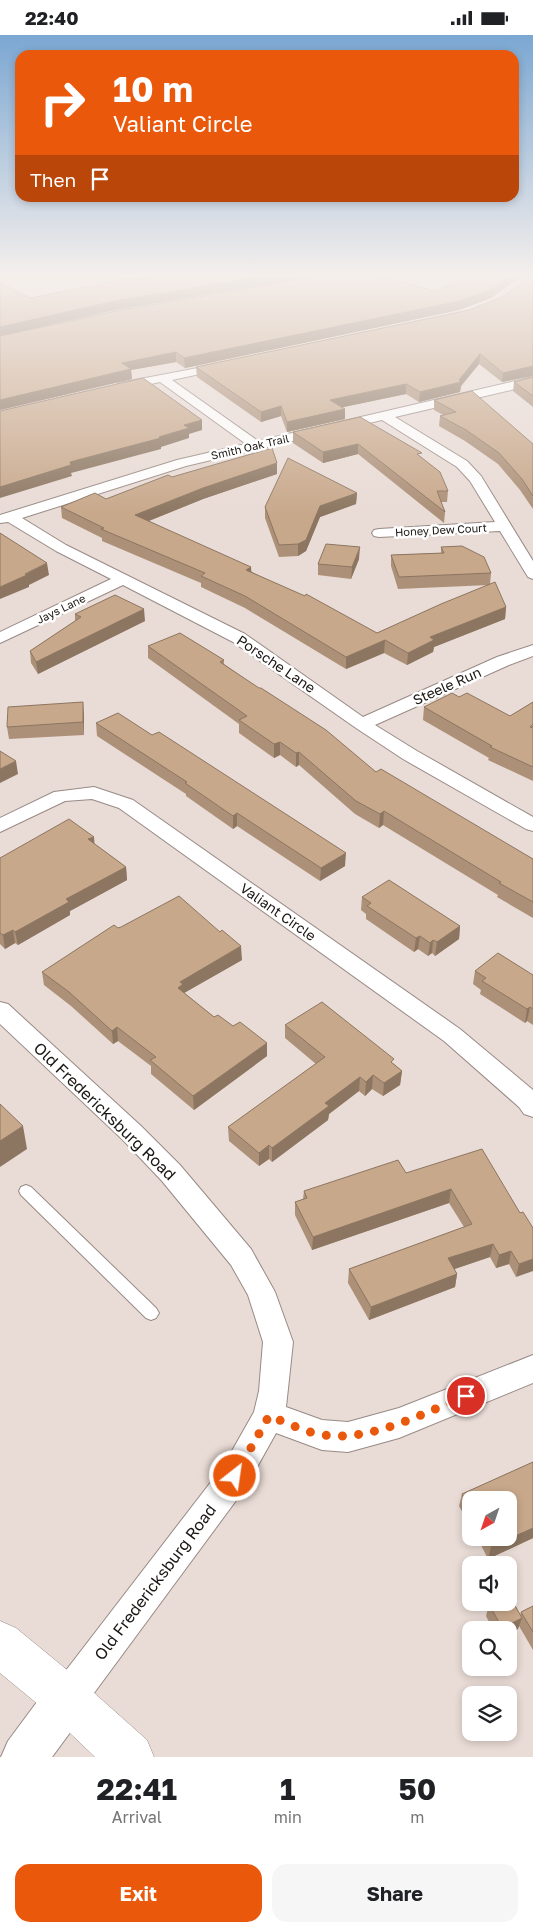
<!DOCTYPE html>
<style>
body{margin:0;font-family:"Golos Text",sans-serif;background:#f6f6f6;color:#202124;height:100vh;display:flex;flex-direction:column;font-size:19px;white-space:nowrap}
*{box-sizing:border-box;margin:0}
p{font-size:16px;color:#757577}
.icon{flex:none;width:28px;height:28px;fill:none;stroke:currentColor;stroke-width:2;stroke-linecap:round;stroke-linejoin:round}
.map{position:relative;height:1722px;overflow:hidden}
.sheet{display:flex;flex-direction:column;background:#fff;flex:1}
.sheet>*{flex:none}
.top-card{position:absolute;left:15px;top:15px;width:504px;height:152px;border-radius:15px;box-shadow:0 2px 8px #0003;background:#ea580c;color:#fff;overflow:hidden}
.needle{width:32px;rotate:220deg}
.buttons{position:absolute;left:462px;top:1456px;display:grid;gap:10px}
.buttons a{display:grid;place-items:center;width:55px;height:55px;border-radius:10px;background:#fff;box-shadow:0 2px 8px #0003;font-size:25px}
.pin{position:absolute;display:grid;place-items:center;width:42px;height:42px;color:#fff;margin:-21px;border:2px solid #fff;border-radius:50%;box-shadow:0 1px 5px #0007}
.me{position:absolute;width:55px;margin:-28px;rotate:30deg;stroke-linejoin:round;filter:drop-shadow(0 0 4px #0008)}
.turn{display:flex;align-items:center;gap:18px;height:105px;padding:0 15px;font-size:22px}
.turn .icon{width:65px;height:65px;stroke-width:2.5}
.turn b{display:block;font-size:35px;line-height:42px}
.then{display:flex;align-items:center;height:48px;padding:0 15px;background:#0003;gap:10px;font-size:19px}
.eta{display:flex;justify-content:space-evenly;align-items:center;height:85px;text-align:center}
.eta b{font-size:30px;font-weight:700;line-height:35px}
.action{display:flex;gap:10px;margin-top:auto;padding:10px 15px}
.action a{flex:1;height:58px;border-radius:15px;background:#ea580c;color:#fff;font-size:20px;font-weight:700;line-height:58px;text-align:center}
.action a+a{background:#f6f6f6;color:#202124}
.status{display:flex;justify-content:space-between;align-items:center;height:35px;padding:0 25px;background:#fff;direction:ltr}
.status svg{height:14px;fill:currentColor}
.map>svg:first-child{display:block}
.lines{fill:none;stroke-linecap:round;stroke-linejoin:round}
.service-casing{stroke:#988a85;stroke-width:2}
.minor-casing{stroke:#988a85;stroke-width:2}
.tertiary-casing{stroke:#988a85;stroke-width:2}
.secondary-casing{stroke:#988a85;stroke-width:1}
.service{fill:#fff;fill-rule:evenodd}
.minor{fill:#fff;fill-rule:evenodd}
.tertiary{fill:#fff;fill-rule:evenodd}
.secondary{fill:#fff;fill-rule:evenodd}
.wall{fill:#ac9078}
.shaded-wall{fill:#8c7661}
.building{fill:#c8a88b;stroke:#8c7661}
.route{stroke:#ea580c;stroke-width:9;stroke-dasharray:0 16.2}
.labels{text-anchor:middle;stroke-width:5;stroke-linejoin:round;paint-order:stroke}
.far-street-label{font-size:11px;fill:#1a1614;stroke:#fff}
.street-label{font-size:14px;fill:#1a1614;stroke:#fff}
.near-street-label{font-size:16px;fill:#1a1614;stroke:#fff}
</style>
<div class="status"><b>22:40</b><svg viewBox="0 0 49 12"><path d="M0 12V9h3v3zM5 12V6h3v6zM10 12V3h3v9zM15 12V0h3v12zM26 1h20v11H26zM47 4h2v5h-2z"/></svg></div>
<div class="map">
<svg width="533" height="1722" viewBox="0 0 533 1722">
<rect width="100%" height="100%" fill="#e9dbd5"/>
<g class="lines">
<g class="service-casing">
<path id="service" d="M26,1150L31,1152L156,1273L159,1278L156,1283L151,1285L146,1283L21,1160L19,1156L21,1152Z"/>
</g>
<g class="minor-casing">
<path id="minor" d="M518,239H533V244L519,241Z
M224,328L228,329L230,331L228,333L172,345L258,406L533,342V350L395,382L467,426L481,441L533,526V544L528,542L500,496L379,502L374,501L372,498L374,495L379,494L495,487L470,446L457,432L382,385L186,431L22,483L66,510L245,599L363,682L497,622L533,610V621L509,630L375,690L417,716L533,782V796L526,794L403,724L356,693L233,607L123,550L0,608V597L111,544L56,516L8,487L0,488V480L177,425L246,409L160,347L119,356L113,352L119,348Z
M94,752L133,765L460,994L533,1055V1082L524,1079L519,1072L444,1006L119,773L92,764L65,766L0,797V783L54,757Z
M0,967L8,969L141,1091L180,1130L251,1214L275,1257L293,1307L286,1372L322,1385L348,1387L399,1373L533,1320V1348L399,1403L348,1417L322,1415L276,1398L246,1452L80,1677L67,1682L54,1677L49,1664L54,1651L224,1430L254,1377L259,1356L263,1307L248,1260L231,1230L162,1146L123,1105L0,989Z"/>
</g>
<g class="tertiary-casing">
<path id="tertiary" d="M67,1642L83,1648L89,1664L83,1680L52,1722H1L8,1706L51,1648Z"/>
</g>
<g class="secondary-casing">
<path id="secondary" d="M0,1586L16,1593L83,1648L147,1705L154,1722H95L51,1680L0,1638Z"/>
</g>
<use href="#service" class="service"/>
<use href="#minor" class="minor"/>
<use href="#tertiary" class="tertiary"/>
<use href="#secondary" class="secondary"/>
</g>
<path class="wall" d="M320,239H389L385,243L435,256L473,239H525L491,263L459,275L185,333L176,327L131,335L132,344L0,375Z
M533,240V341L502,347L479,329L461,351L460,357L419,367L406,359L342,372L345,384L287,397L281,381L261,387L197,342L196,332L469,275L502,262Z
M533,342V372L513,356L514,347Z
M434,365L533,409V474L520,455L498,429L465,406L439,391L440,381L443,380L434,375Z
M360,382L421,422L448,456L447,467H441L445,477L444,488L358,419L323,428L293,408V397Z
M277,439L203,464L149,486L252,537L377,598L489,550L398,554L391,531V520L441,518V512L491,538L490,550L506,572L505,584L434,612L433,617L407,630L384,618L346,634L245,573L201,552V548L102,506V503L62,483L61,472L106,464L172,442Z
M357,458L356,469L320,482L306,516L298,521L279,522L265,483V472Z
M359,524L351,544L318,540V529Z
M75,579L145,586L38,639L31,628L30,616L75,586Z
M148,611L224,625V629L376,737L533,824V883L497,862L498,860L383,790L379,793L355,779L299,730L296,732L280,720L274,723L239,698V689L148,623Z
M459,662L510,681L533,667V746L488,725L489,723L423,685L424,672Z
M84,680V700L9,704L7,692Z
M96,688L345,831L320,846L237,791L233,794L186,761V759L97,701Z
M94,802V809L126,832L127,845L70,876V880L18,910L15,908L5,914L0,909V823Z
M362,862L460,891L459,904L435,921L432,918L428,921L418,914L414,917L366,884V879L361,875Z
M242,925L184,958L214,982L267,1021L194,1075L151,1039V1031L118,1006L113,1009L71,971L44,950L42,937Z
M475,936L533,940V990L527,986L525,988L480,959L481,955L473,949Z
M285,990L394,1029L402,1036L400,1050L383,1061L372,1054L365,1061L359,1056L329,1079L328,1085L272,1127L269,1124L259,1131L229,1106L228,1092L316,1029L285,1003Z
M406,1138L520,1178L533,1193L516,1242L509,1229L496,1233L490,1222L454,1234L457,1239L455,1252L369,1285L348,1248L349,1234L464,1192L449,1168L312,1215L295,1180V1167L303,1164L304,1156Z
M533,1427V1503L488,1524L477,1502H509L471,1465V1493L459,1471L462,1459Z
M489,1569L520,1580L521,1577L533,1571V1615L519,1591L518,1594L493,1595L486,1581Z"/>
<path class="shaded-wall" d="M276,239H314L299,244L111,276L0,301V292L110,267Z
M379,239H389L377,249V241Z
M514,239H525L491,263L459,275L185,333L184,323Z
M176,317V327L131,335L132,344L0,375V365L122,328Z
M480,319L479,329L461,351L460,357L419,367L420,357L459,345Z
M533,331V341L502,347L503,338Z
M406,349V359L330,375V365Z
M281,371V381L261,387V377Z
M345,374V384L287,397V387Z
M202,385V395L189,399V403L161,412V414L71,438L72,441L0,463V452L70,427L159,402L184,390Z
M358,409V419L323,428V417Z
M277,428V439L203,464L136,491L135,480L203,453Z
M357,458L356,469L320,482L306,516L298,521V509L320,471Z
M360,512L359,524L351,544L352,532Z
M47,528L49,540L29,550V552L0,564V552Z
M251,532L252,544L246,535Z
M506,572L505,584L434,612L433,617L407,630L408,618L430,602Z
M144,574L145,586L38,639L36,627Z
M385,605L384,618L346,634V622Z
M83,667L84,680V700L83,687Z
M280,707V720L274,723V709Z
M299,717V730L296,732V718Z
M16,726L18,739L0,748V734Z
M384,776L383,790L379,793L380,779Z
M237,778V791L233,794V781Z
M94,802L95,815L88,804Z
M346,818L345,831L320,846L321,833Z
M126,832L127,845L70,876V880L18,910L15,897L66,864Z
M460,891L459,904L435,921L437,907Z
M13,895L15,908L5,914L3,900Z
M420,901L418,914L414,917L416,903Z
M433,905L432,918L428,921L430,908Z
M241,911L242,925L184,958L178,953L180,947Z
M530,972L527,986L525,988L527,974Z
M117,992L118,1006L113,1009L112,996Z
M267,1008V1021L194,1075L193,1061Z
M402,1036L400,1050L383,1061L384,1048Z
M373,1040L372,1054L365,1061L366,1047Z
M360,1042L359,1056L329,1079L328,1085L272,1127V1113L325,1068Z
M23,1091L27,1114L0,1132V1106Z
M269,1110V1124L259,1131V1118Z
M451,1154L449,1168L312,1215L313,1202Z
M493,1209L490,1222L446,1237L448,1223Z
M511,1216L509,1229L496,1233L499,1220Z
M533,1224V1236L516,1242L519,1229Z
M457,1239L455,1252L369,1285L371,1272Z
M533,1493V1503L488,1524L491,1512Z
M522,1583L518,1594L509,1599V1595H501L502,1593Z"/>
<path class="building" d="M172,239H276L110,267L0,292V248L30,263L131,243L134,245Z
M320,239H379L377,241L435,256L473,239H514L492,254L460,266L184,323L176,317L122,328L131,334L0,365V301L111,277L314,242Z
M533,240V331L503,338L480,319L459,345L461,347L420,357L406,349L330,365L345,374L287,387L281,371L261,377L196,332L469,275L502,262Z
M533,342V361L514,347Z
M143,343L202,385L184,390L189,393L159,402L161,403L70,427L71,430L0,452V376Z
M472,356L533,409V461L522,444L499,418L466,395L440,381L456,377L434,365Z
M360,382L422,418L417,419L440,437L448,456H437L445,477L358,409L323,417L293,397Z
M272,413L277,428L203,453L135,480L251,532L246,535L305,561L306,559L377,598L441,569L495,547L506,572L430,602L434,605L408,618L385,605L346,622L245,561L201,541L205,538L101,494L104,493L61,472L95,458L106,464L168,440L172,442Z
M288,423L357,458L320,471L306,505L298,509L279,510L265,472Z
M0,498L47,528L25,539L27,540L0,552Z
M326,509L360,512L352,532L318,529Z
M462,511L484,522L491,538L399,542L391,520L444,518L441,512Z
M115,560L144,574L36,627L30,616L81,582L75,579Z
M180,598L224,625L220,627L259,653H261L326,695L376,737L381,734L533,824V867L499,848L501,847L384,776L380,779L356,766L299,717L296,718L280,707L274,709L239,685L247,681L148,611Z
M452,658L459,662L467,658L510,681L533,667V689L530,692L533,693V732L490,712L492,711L424,672Z
M83,667V687L7,692L8,672Z
M118,678L152,700L159,697L346,818L321,833L237,778L233,781L185,748L187,747L96,688Z
M0,716L16,726L0,734Z
M69,784L94,802L88,804L126,832L66,864L69,867L15,897L13,895L3,900L0,898V823Z
M389,845L460,891L437,907L433,905L430,908L420,901L416,903L367,871L371,868L362,862Z
M179,861L220,897L222,895L241,911L180,947L183,949L178,953L214,982L218,980L233,991L240,987L267,1008L193,1061L150,1025L156,1022L117,992L112,996L69,957L42,937L114,890L118,893L121,892Z
M498,918L533,940V974L530,972L527,974L482,946L486,943L475,936Z
M322,967L394,1024L391,1027L402,1036L384,1048L373,1040L366,1047L360,1042L325,1068L329,1071L272,1113L269,1110L259,1118L228,1092L325,1022L285,990Z
M0,1069L23,1091L0,1106Z
M482,1114L520,1178L523,1177L533,1193V1224L519,1229L511,1216L499,1220L493,1209L448,1223L457,1239L371,1272L349,1234L472,1189L451,1154L313,1202L295,1167L307,1163L304,1156L398,1125L406,1138Z
M533,1427V1493L491,1512L486,1502H509V1465H471V1476L462,1459Z
M509,1560L522,1583L502,1593L489,1569L492,1568H509Z
M533,1571V1597L521,1577Z"/>
<linearGradient id="sky" x2="0" y2="1"><stop stop-color="#7ba7d2"/><stop offset="0.5" stop-color="#f5efec"/><stop offset="1" stop-color="#f5efec" stop-opacity="0"/></linearGradient>
<rect width="533" height="480" fill="url(#sky)"/>
<g class="lines">
<path class="route" d="M235,1441L269,1381C286,1387 306,1398 324,1400C370,1407 424,1378 466,1361"/>
</g>
<g class="labels">
<g class="far-street-label">
<text transform="translate(250 412) rotate(-13)" y="4">Smith Oak Trail</text>
<text transform="translate(441 495) rotate(-3)" y="4">Honey Dew Court</text>
<text transform="translate(61 574) rotate(-26)" y="4">Jays Lane</text>
</g>
<g class="street-label">
<text transform="translate(276 629) rotate(34)" y="5">Porsche Lane</text>
<text transform="translate(447 651) rotate(-24)" y="5">Steele Run</text>
<text transform="translate(278 877) rotate(35)" y="5">Valiant Circle</text>
</g>
<g class="near-street-label">
<text transform="translate(105 1076) rotate(44)" y="6">Old Fredericksburg Road</text>
<text transform="translate(155 1547) rotate(-53)" y="6">Old Fredericksburg Road</text>
</g>
</g>
</svg>
<div class="buttons">
<a><svg class="needle" viewBox="-14 -14 28 28"><path d="M0-13l5 13h-10z" fill="#e53935"/><path d="M0 13l5-13h-10z" fill="#757577"/></svg></a>
<a><svg class="icon" aria-label="sound" viewBox="0 0 24 24"><path d="M4 9h4l5-4v14l-5-4H4zM17 9q2 3 0 6"/></svg></a>
<a><svg class="icon" aria-label="search" viewBox="0 0 24 24"><circle cx="10" cy="10" r="6"/><path d="M15 15l6 6"/></svg></a>
<a><svg class="icon" aria-label="layers" viewBox="0 0 24 24"><path d="M12 4l9 5-9 5-9-5zM3 14l9 5 9-5"/></svg></a>
</div>
<div class="pin" style="left:466px;top:1361px;background:#d93025"><svg class="icon" aria-label="arrive" viewBox="0 0 24 24"><path d="M6 21V4h12l-3 4 3 4H6"/></svg></div>
<svg class="me" style="left:235px;top:1441px" viewBox="-20 -20 40 40"><circle r="17" fill="#ea580c" stroke="#fff" stroke-width="3"/><path d="M0-11L8 9 0 5-8 9z" fill="#fff"/></svg>
<div class="top-card">
<div class="turn"><svg class="icon" aria-label="right" viewBox="0 0 24 24"><path d="M7 20v-9h11M14 6l5 5-5 5"/></svg><div><b>10 m</b>Valiant Circle</div></div>
<div class="then">Then<svg class="icon" aria-label="arrive" viewBox="0 0 24 24"><path d="M6 21V4h12l-3 4 3 4H6"/></svg></div>
</div>
</div>
<section class="sheet">
<div class="eta">
<div><b>22:41</b><p>Arrival</p></div>
<div><b>1</b><p>min</p></div>
<div><b>50</b><p>m</p></div>
</div>
<div class="action"><a>Exit</a><a>Share</a></div>
</section>
